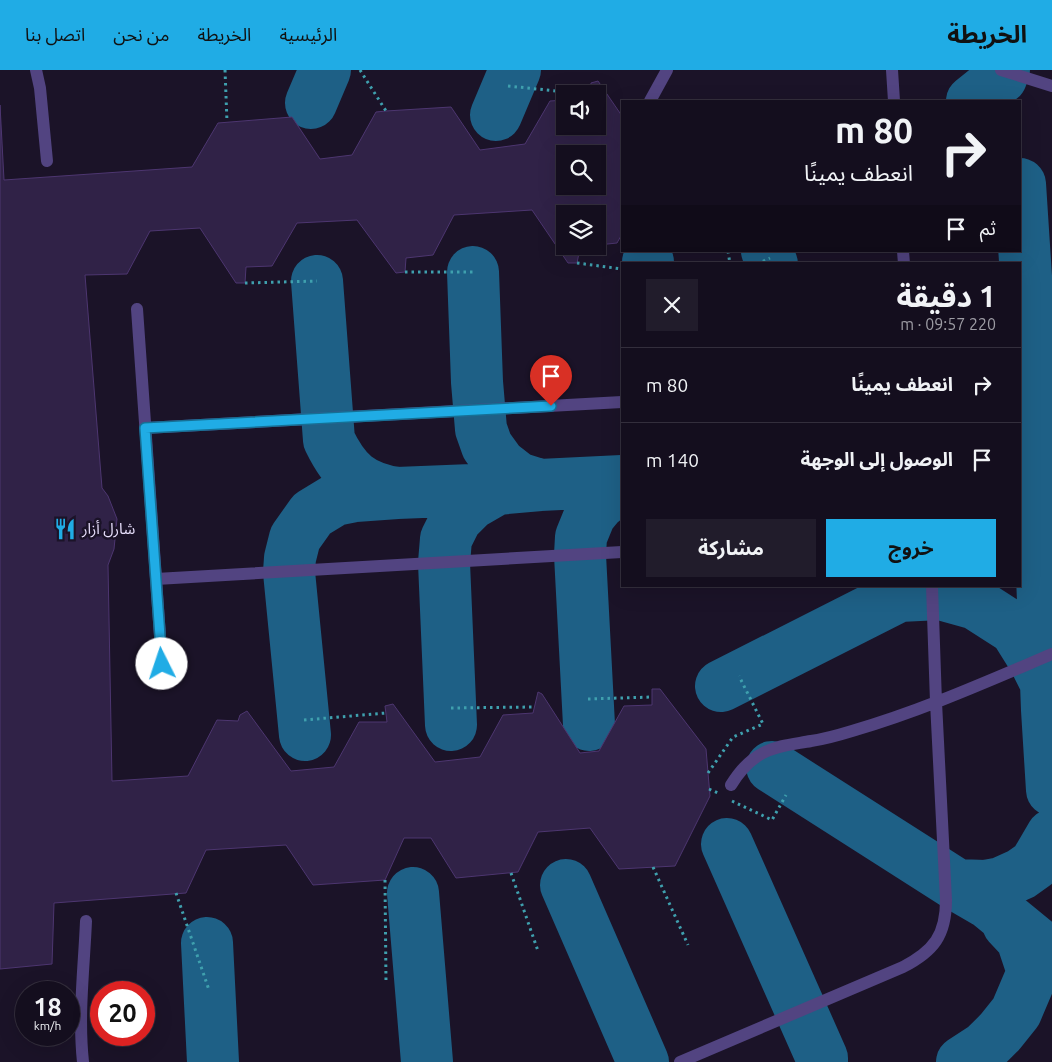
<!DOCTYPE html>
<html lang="ar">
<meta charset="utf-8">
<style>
body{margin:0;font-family:Ubuntu,"Noto Sans Arabic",sans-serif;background:#211c2b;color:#f1f3f6;direction:rtl;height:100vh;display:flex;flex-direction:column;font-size:19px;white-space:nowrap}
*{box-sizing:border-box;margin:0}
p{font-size:16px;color:#9d9ca4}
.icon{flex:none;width:28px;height:28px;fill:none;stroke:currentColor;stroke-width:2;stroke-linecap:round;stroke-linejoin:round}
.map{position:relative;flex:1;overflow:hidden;direction:ltr}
.sheet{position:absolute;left:621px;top:192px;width:400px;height:325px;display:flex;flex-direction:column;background:#140e1e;border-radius:0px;box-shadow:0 5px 20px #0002,0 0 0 1px #332e3c;direction:rtl}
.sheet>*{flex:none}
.hud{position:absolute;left:621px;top:30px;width:400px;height:152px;border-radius:0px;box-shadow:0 5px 20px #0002,0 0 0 1px #332e3c;direction:rtl;background:#140e1e;color:#f1f3f6;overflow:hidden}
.fabs{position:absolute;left:556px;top:15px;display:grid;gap:10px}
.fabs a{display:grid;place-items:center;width:50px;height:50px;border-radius:0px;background:#140e1e;box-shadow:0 5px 20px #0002,0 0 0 1px #332e3c;font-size:25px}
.speed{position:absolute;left:15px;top:911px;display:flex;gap:10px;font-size:25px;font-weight:700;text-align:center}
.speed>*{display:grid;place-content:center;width:65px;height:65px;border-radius:50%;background:#140e1e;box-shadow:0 5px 20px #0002,0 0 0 1px #332e3c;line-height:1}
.speed small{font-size:12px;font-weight:400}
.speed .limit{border:8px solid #d22;background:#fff;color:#111}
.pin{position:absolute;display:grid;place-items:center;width:42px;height:42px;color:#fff;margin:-51px -21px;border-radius:50% 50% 50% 0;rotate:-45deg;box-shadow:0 0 5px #0007}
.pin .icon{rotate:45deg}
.me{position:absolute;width:55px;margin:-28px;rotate:356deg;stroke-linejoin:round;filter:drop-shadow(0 0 4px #0008)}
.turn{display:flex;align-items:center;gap:18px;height:105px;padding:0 25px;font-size:22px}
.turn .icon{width:65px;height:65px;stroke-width:2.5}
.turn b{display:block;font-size:35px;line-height:42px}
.then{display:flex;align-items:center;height:48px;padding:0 25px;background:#0003;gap:10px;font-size:19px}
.round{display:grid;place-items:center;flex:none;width:52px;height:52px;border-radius:0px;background:#211c2b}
.summary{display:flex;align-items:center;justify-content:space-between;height:85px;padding:0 25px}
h1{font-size:30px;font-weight:700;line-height:38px}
.button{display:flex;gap:10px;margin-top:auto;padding:10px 25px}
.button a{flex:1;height:58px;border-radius:0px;background:#20ace5;color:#111;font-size:20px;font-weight:700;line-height:58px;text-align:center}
.button a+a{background:#211c2b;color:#f1f3f6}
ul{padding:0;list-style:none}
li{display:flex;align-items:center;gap:15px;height:75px;padding:0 25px;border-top:1px solid #332e3c}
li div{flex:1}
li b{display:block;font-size:19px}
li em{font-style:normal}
header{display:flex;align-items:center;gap:30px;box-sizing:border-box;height:70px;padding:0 25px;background:#20ace5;color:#111}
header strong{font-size:24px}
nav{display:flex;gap:28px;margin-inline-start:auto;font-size:18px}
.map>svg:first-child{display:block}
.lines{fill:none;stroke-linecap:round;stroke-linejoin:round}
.taxiway{stroke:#1e6086;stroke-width:52}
.building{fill:#302247;stroke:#4d3670;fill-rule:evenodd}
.path{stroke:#3fa0ae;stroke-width:3;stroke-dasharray:2.5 4;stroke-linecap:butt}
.minor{stroke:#524481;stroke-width:12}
.route-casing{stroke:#157095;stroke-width:12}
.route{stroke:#20ace5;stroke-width:9}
.labels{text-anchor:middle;stroke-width:5;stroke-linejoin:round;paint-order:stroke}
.poi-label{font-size:15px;fill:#e7defb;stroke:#1b1328;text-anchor:start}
</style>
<header>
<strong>الخريطة</strong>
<nav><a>الرئيسية</a><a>الخريطة</a><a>من نحن</a><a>اتصل بنا</a></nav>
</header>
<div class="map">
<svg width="1052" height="992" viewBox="0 0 1052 992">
<rect width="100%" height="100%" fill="#1b1328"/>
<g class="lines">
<path class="taxiway" d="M972,31L1001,8L1004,0
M311,33L325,0
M496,45L515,0
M1020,114L1027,222L1028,264L1033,322L1034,368L1042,505L1047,640L1052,720
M767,181L772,194
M648,194V192
M473,202L477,312L481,359L487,376L500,394L518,408L540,415
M317,211L329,370C345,403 360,417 397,423
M721,616L899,526L940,524L976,534L1015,559L1035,591L1046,613
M451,655L444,493L446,469L456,449L471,434L497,419
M589,655L580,485L581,467L590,445L599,434L609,426L622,418
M305,665L289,502L290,488L295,468L312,444L335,430L355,426L397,423L497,419L540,415L622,411
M772,697L957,815L988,833L1043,878L1052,891
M727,774L822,988V992
M566,815L643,992
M957,815L985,816L1001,813L1021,804L1035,794L1052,765
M413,823L427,992
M207,873L213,992
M962,992L985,977L1000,962L1016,942L1033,902L1022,869L1008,854"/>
</g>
<path class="building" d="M598,11L622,46V164L617,173L598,175V144H565V176H590L580,178L577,193H568L532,140L454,145L433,185L406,188L405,202L396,203L357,150L297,153L272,196L246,197L245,213H236L200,158L150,161L127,204L85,205L102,418L108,426L117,449L114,479L108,495L112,711L188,706L217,650L238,651L240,645L247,641L291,701L334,697L359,652H387L385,636L393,634L435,692L480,687L503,645L533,643L538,622L542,624L580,683L599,681L624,636L652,635V619H660L706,679L710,726L675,796L619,799L590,758L538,762L518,802L456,808L431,768H404L385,810L313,815L286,775L206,780L186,823L54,833L52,894L0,899V35L4,110L192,97L218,53L292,47L320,89L352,85L376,42L386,41L451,37L480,80L525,74L550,31L565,30V56H598V24H590L591,13ZM565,84H598V116H565Z"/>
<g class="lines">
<path class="path" d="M225,0L227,52
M360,0L386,41
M508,16L586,24
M728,181L730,194
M577,193L622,199
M757,194L770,188
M405,202H473
M245,213L317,211
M588,629L652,627
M451,638L534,637
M304,650L386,643
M708,703L733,667L763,654L739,606
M709,719L718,723
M732,731L772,750L786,725
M653,797L688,875
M511,803L538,881
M385,810L386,913
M176,823L209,920"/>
<path class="minor" d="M36,0L40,18L47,91
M892,0L894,31
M1001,0L1052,16
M650,31L667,0
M903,181L904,194
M137,239L162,594
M145,358L622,332
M156,509L622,482
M731,715C739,702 749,690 763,683C778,675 795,674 811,671C825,669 839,665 852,661C921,641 986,612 1052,584
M83,992C78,945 84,898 86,851
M680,992L903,897C934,881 946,865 946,830L936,632L932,516"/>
</g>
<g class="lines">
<g class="route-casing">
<path id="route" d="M162,594L145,358L551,336"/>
</g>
<use href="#route" class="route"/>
</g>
<defs>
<g id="restaurant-bare" transform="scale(1.725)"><path d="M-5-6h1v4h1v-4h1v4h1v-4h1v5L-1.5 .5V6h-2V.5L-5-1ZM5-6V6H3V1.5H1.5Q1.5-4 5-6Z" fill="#20ace5" stroke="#1b1328" stroke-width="2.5" paint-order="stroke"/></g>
</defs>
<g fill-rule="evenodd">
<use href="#restaurant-bare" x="65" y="459"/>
</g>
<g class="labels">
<g class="poi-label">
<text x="82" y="464">شارل أزار</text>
</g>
</g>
</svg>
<div class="fabs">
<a><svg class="icon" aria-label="sound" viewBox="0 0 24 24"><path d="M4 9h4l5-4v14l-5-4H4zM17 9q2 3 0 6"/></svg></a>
<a><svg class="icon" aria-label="search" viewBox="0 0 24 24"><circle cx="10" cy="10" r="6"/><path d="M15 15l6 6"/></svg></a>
<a><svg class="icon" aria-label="layers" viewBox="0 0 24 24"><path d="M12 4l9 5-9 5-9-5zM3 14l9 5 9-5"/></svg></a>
</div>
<div class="speed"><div>18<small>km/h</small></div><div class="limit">20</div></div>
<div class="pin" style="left:551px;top:336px;background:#d93025"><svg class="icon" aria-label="arrive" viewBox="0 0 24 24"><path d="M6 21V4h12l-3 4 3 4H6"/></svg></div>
<svg class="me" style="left:162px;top:594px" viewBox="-20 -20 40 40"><circle r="19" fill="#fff"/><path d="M0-13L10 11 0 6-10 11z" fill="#20ace5"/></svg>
<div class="hud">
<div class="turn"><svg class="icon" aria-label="right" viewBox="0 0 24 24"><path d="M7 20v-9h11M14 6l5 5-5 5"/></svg><div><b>80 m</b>انعطف يمينًا</div></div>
<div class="then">ثم<svg class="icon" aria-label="arrive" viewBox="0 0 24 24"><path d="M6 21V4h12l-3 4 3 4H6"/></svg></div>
</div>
<section class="sheet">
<div class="summary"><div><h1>1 دقيقة</h1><p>220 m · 09:57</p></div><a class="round"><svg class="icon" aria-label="close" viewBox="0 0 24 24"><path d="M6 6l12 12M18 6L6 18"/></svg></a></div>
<ul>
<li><svg class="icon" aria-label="right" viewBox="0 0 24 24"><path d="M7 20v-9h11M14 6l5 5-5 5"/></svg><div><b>انعطف يمينًا</b></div><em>80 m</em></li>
<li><svg class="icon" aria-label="arrive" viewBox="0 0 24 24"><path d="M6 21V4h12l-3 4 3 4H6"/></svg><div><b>الوصول إلى الوجهة</b></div><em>140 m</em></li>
</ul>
<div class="button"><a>خروج</a><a>مشاركة</a></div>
</section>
</div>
